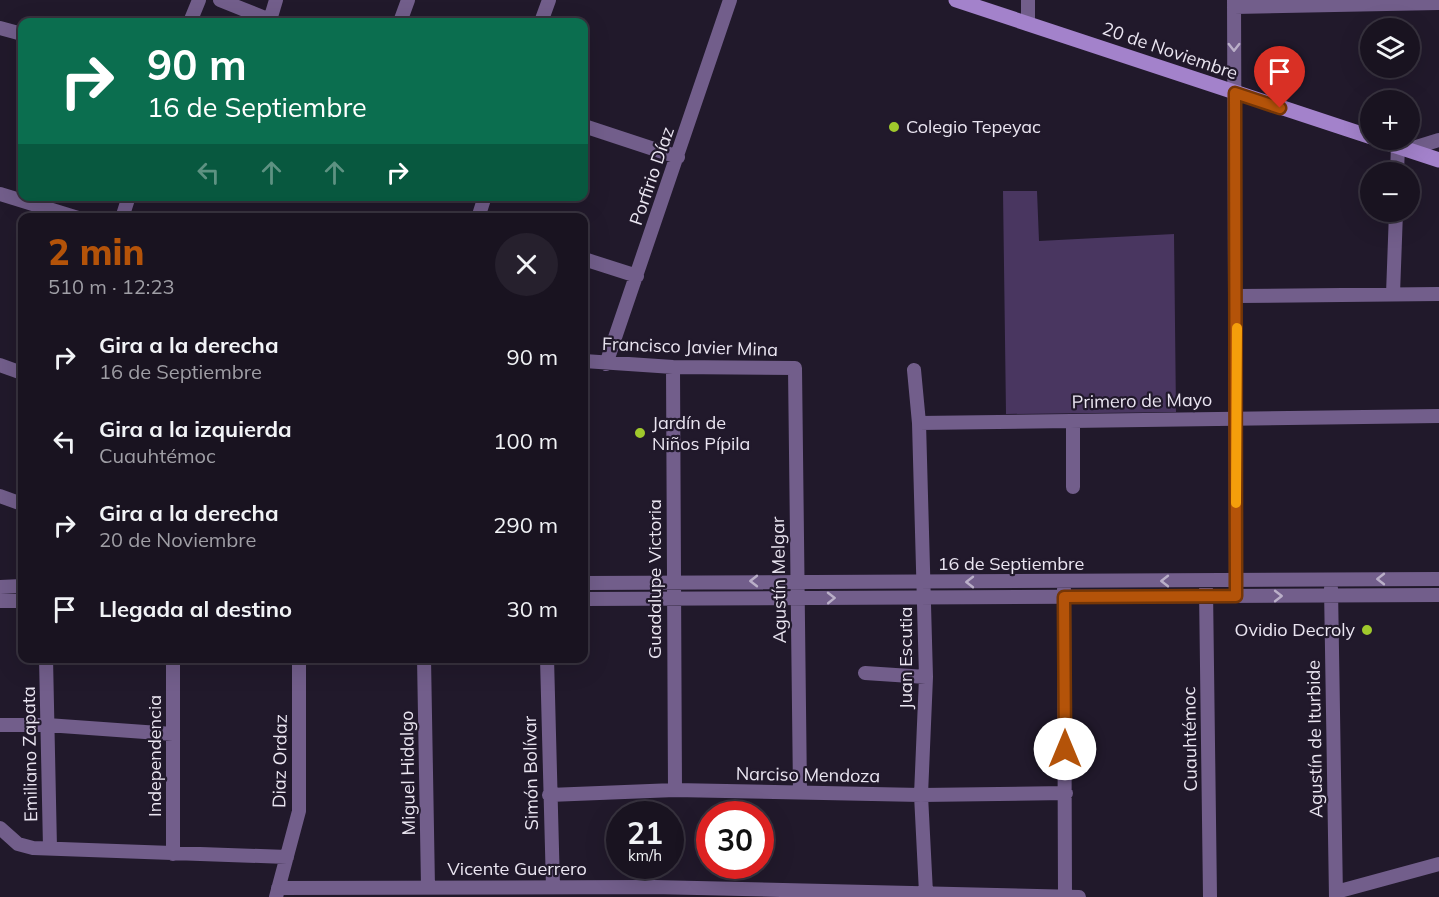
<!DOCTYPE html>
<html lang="es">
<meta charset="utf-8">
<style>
body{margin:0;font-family:Mulish,sans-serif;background:#26202d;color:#f1f3f6;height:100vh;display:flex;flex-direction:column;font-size:22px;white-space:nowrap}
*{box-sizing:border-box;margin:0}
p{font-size:20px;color:#9f9ea5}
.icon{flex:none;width:33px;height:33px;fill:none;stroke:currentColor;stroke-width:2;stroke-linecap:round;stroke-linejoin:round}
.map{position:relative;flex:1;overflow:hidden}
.details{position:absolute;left:18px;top:213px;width:570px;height:450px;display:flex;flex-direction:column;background:#191320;border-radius:12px;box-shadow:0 6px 24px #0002,0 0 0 2px #37323e}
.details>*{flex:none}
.hud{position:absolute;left:18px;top:18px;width:570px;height:183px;border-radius:12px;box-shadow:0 6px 24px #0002,0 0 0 2px #37323e;background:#0b6e4f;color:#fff;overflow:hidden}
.buttons{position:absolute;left:1360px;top:18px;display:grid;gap:12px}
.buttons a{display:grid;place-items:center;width:60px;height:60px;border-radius:50%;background:#191320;box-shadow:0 6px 24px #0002,0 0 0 2px #37323e;font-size:30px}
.speed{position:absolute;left:606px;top:801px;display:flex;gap:12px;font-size:30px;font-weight:700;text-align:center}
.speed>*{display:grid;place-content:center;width:78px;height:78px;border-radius:50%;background:#191320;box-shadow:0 6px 24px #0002,0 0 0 2px #37323e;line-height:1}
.speed small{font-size:15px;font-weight:400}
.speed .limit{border:9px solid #d22;background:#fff;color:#111}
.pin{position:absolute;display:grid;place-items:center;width:51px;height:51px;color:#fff;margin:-62px -26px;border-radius:50% 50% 50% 0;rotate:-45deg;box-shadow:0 0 6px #0007}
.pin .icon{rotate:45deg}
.me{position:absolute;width:66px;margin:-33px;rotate:0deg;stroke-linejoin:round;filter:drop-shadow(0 0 4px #0008)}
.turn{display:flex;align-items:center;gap:21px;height:126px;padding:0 30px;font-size:27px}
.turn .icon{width:78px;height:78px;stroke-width:2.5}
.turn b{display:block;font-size:42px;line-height:51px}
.lanes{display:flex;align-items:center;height:57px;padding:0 30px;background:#0003;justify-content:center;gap:30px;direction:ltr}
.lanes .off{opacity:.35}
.round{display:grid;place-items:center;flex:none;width:63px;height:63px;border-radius:32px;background:#26202d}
.summary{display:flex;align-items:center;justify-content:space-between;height:102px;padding:0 30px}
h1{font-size:36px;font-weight:800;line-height:45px;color:#b45309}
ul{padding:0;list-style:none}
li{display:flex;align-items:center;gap:18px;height:84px;padding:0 30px}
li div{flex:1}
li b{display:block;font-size:22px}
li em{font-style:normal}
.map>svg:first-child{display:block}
.green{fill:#493660}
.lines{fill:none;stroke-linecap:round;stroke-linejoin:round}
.minor{stroke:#725e8b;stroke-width:14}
.secondary{stroke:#a382cb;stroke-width:15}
.oneway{stroke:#baafc8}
.route-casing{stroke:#753606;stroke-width:15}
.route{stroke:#b45309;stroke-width:10}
.slow{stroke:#f59e0b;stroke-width:10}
.poi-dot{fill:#a0c92c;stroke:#21192b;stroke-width:2}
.labels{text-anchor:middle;stroke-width:4.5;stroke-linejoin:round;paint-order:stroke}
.street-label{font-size:18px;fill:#eae5f1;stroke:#21192b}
.poi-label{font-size:18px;fill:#eae5f1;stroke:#21192b;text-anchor:start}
</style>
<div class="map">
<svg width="1439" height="897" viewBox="0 0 1439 897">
<rect width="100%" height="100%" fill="#21192b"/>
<path class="green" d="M1003,191H1037L1039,241L1174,234L1176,412L1006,414Z"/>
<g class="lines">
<path class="minor" d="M220,0L275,22
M1028,0V24
M1234,0L1236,589
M1234,7L1439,3
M270,20L276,0
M190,22L199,0
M400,22L408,0
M541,22L549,0
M0,28L22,34
M584,126L678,157
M1410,149L1439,140
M1397,172L1398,146
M0,194L78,218
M122,218L129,196
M478,218L485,196
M584,259L637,276
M1393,294L1396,212
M1237,296L1439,294
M584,361L673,367L795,368L800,792
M606,364L730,0
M0,365L22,373
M673,367L675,790
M914,370L919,423L926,677L921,795L926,893
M919,423L1439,416
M1073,487V421
M0,496L22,504
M584,583L1439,579
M0,587L22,586
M1331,588L1336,897
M1064,589L1065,897
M1206,589L1210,897
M584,599L1439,595
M0,601H22
M46,658L50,848
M424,658L428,887
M547,658L553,887
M865,673L926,677
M0,725H47L173,734
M549,795L675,790L921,795L1066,793
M0,828L18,844L33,848L287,857
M173,854V658
M278,888L653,887L1079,897
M1336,892L1439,864
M276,897L299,811V658"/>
<path class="secondary" d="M956,0L1371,137
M1378,140L1439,160"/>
</g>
<defs><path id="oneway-chevron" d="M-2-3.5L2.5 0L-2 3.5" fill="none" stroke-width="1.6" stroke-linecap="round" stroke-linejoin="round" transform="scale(1.5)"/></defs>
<g class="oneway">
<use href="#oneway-chevron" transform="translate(1234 47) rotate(90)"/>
<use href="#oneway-chevron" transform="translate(1381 579) rotate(180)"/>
<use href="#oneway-chevron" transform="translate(754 581) rotate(-180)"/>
<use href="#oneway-chevron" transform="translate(1165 581) rotate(180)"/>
<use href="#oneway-chevron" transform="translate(970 582) rotate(180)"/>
<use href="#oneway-chevron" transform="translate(1278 596)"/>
<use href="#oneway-chevron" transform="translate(831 598) rotate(-1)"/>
</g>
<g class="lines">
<g class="route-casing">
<path id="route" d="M1065,749L1064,597L1236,596L1235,93L1280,108"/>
</g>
<use href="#route" class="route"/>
<path class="slow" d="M1236,503L1237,328"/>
</g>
<g class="poi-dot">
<circle cx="894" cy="127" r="6"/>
<circle cx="640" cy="433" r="6"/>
<circle cx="1367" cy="630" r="6"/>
</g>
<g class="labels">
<g class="street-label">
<text transform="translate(1170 51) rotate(19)" y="6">20 de Noviembre</text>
<text transform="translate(652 176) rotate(-71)" y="6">Porfirio Díaz</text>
<text transform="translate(690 347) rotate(2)" y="6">Francisco Javier Mina</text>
<text transform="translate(1142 401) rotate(-1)" y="6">Primero de Mayo</text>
<text x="1011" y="570">16 de Septiembre</text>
<text transform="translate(655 579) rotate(-90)" y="6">Guadalupe Victoria</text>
<text transform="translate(779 580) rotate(-91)" y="6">Agustín Melgar</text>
<text transform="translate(906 658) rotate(-90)" y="6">Juan Escutia</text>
<text transform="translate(1190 739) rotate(-91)" y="6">Cuauhtémoc</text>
<text transform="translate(1315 739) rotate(-91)" y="6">Agustín de Iturbide</text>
<text transform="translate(30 754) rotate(-91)" y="6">Emiliano Zapata</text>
<text transform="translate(155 756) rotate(-90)" y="6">Independencia</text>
<text transform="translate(280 761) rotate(-89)" y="6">Diaz Ordaz</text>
<text transform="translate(408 773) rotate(-91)" y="6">Miguel Hidalgo</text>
<text transform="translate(531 773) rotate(-91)" y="6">Simón Bolívar</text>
<text transform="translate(808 775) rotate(1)" y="6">Narciso Mendoza</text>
<text x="517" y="875">Vicente Guerrero</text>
</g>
<g class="poi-label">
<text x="906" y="133">Colegio Tepeyac</text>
<text x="652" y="429">Jardín de<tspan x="652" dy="21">Niños Pípila</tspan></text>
<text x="1355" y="636" text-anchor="end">Ovidio Decroly</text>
</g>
</g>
</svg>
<div class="buttons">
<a><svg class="icon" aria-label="layers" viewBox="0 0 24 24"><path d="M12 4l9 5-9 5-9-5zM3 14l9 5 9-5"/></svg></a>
<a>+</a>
<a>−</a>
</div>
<div class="speed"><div>21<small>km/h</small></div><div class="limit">30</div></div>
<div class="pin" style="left:1280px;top:108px;background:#d93025"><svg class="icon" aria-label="arrive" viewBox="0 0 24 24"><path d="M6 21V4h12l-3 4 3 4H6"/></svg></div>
<svg class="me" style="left:1065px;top:749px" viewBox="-20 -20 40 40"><circle r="19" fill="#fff"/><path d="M0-13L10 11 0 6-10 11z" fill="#b45309"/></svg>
<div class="hud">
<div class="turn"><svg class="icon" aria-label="right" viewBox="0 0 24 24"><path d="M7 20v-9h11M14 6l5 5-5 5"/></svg><div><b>90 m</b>16 de Septiembre</div></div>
<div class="lanes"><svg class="icon off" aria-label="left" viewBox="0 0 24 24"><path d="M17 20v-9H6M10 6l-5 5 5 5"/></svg><svg class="icon off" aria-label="ahead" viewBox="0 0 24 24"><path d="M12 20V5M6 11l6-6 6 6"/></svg><svg class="icon off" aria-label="ahead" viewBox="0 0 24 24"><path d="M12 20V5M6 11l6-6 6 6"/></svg><svg class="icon" aria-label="right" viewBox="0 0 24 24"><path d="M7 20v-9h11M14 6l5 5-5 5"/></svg></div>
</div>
<section class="details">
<div class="summary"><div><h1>2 min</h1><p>510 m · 12:23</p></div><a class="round"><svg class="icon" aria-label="close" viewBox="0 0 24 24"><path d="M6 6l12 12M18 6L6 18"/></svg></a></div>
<ul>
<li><svg class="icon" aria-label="right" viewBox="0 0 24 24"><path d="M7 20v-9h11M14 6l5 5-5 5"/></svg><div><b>Gira a la derecha</b><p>16 de Septiembre</p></div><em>90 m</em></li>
<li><svg class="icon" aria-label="left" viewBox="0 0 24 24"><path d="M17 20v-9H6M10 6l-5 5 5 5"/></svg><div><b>Gira a la izquierda</b><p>Cuauhtémoc</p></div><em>100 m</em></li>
<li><svg class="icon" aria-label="right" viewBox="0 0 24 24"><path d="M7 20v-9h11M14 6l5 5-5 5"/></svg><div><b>Gira a la derecha</b><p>20 de Noviembre</p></div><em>290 m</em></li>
<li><svg class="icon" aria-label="arrive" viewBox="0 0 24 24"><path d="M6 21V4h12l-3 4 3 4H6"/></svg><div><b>Llegada al destino</b></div><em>30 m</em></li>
</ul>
</section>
</div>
